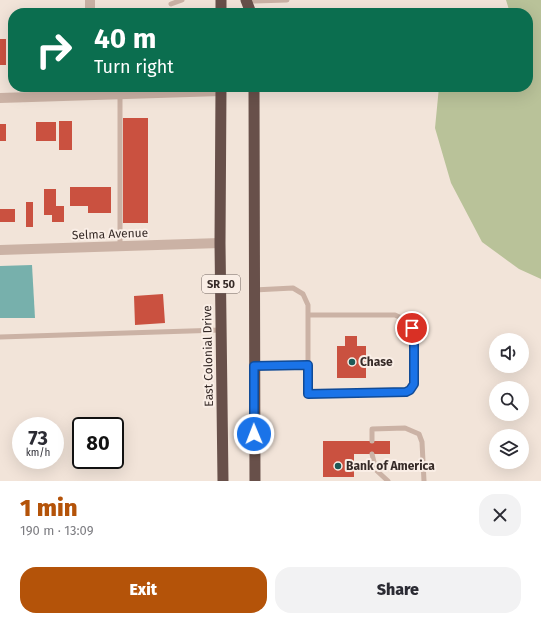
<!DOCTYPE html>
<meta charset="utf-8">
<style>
body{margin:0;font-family:"Fira Sans",sans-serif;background:#f2f2f3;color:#2b2b33;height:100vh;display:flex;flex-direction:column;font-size:15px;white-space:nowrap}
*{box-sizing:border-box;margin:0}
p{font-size:13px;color:#7c7c81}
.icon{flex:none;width:22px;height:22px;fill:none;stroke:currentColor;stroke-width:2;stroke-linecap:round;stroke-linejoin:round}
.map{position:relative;height:481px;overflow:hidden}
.panel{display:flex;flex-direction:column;background:#fff;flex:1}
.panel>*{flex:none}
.banner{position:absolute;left:8px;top:8px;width:525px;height:84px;border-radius:16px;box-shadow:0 4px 16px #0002;background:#0b6e4f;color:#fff;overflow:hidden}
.tools{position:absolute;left:489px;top:333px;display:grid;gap:8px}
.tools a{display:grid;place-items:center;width:40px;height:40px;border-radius:50%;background:#fff;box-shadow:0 4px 16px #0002;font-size:20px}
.speed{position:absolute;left:12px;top:417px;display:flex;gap:8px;font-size:20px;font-weight:700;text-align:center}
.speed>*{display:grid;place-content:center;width:52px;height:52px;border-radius:50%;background:#fff;box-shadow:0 4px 16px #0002;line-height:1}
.speed small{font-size:10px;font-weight:400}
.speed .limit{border:2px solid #111;border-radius:6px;background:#fff;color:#111}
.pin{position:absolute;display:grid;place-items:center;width:34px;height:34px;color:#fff;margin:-17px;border:2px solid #fff;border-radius:50%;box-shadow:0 1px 4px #0007}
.me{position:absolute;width:44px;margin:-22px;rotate:359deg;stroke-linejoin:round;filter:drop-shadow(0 0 3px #0008)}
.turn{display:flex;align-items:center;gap:14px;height:84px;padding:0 20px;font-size:18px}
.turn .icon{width:52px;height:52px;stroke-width:2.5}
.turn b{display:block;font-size:28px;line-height:34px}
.round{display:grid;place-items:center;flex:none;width:42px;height:42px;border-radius:16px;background:#f2f2f3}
.headline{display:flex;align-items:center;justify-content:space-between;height:68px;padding:0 20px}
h1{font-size:24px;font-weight:800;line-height:30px;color:#b45309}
.primary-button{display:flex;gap:8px;margin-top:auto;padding:8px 20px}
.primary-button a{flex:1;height:46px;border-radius:16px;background:#b45309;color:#fff;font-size:16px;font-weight:800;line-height:46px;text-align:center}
.primary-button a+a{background:#f2f2f3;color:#2b2b33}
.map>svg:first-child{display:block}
.green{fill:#b9c299}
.water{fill:#77b0ac}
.building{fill:#ca5140}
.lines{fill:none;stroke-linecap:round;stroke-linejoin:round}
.service{stroke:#cbb2a5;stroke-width:5}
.minor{stroke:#cbb2a5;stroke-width:10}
.trunk{stroke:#68504a;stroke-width:11}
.route-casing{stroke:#114b97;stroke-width:10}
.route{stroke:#1a73e8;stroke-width:7}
.poi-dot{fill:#1b5956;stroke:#faeee6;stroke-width:1.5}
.labels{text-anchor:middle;stroke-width:4;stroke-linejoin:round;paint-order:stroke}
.shield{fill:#faeee6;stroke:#716560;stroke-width:1}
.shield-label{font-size:11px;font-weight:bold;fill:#362a27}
.street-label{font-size:12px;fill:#362a27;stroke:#faeee6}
.poi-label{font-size:12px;font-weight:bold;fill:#362a27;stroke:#faeee6;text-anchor:start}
</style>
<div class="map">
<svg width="541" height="481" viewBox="0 0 541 481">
<rect width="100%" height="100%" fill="#f2e4d9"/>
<path class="green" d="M506,0H541V279L519,269L482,242L451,183L435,128L439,87H528V13H510Z"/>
<path class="water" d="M32,265L35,318H0V266Z"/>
<path class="building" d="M0,39H6V65H0Z
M123,118H148V223H123Z
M59,121H72V150H59Z
M36,122H56V141H36Z
M0,124H6V141H0Z
M70,187H111V213H88V206H70Z
M44,189H56V206H64V222H52V215H44Z
M26,202H33V227H26Z
M0,209H15V222H0Z
M163,294L165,323L135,325L134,296Z
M345,336H357V346H366V378H337V346H345Z
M323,441H390V454H354V477H323Z"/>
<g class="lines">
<path class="service" d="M254,1L287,0
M171,4L182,0
M120,94V246
M254,290L293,288L303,294L308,305V365L255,366
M0,337L221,330
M308,365V394L406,392L413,388L414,384V333L408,321L395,315H308
M372,441V429L405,428L419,434L422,442L424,481
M372,454L376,470L388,481"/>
<path class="minor" d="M90,0V13
M0,98L221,91
M0,250L220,243"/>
<path class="trunk" d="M221,0V13
M246,0L251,13
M221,87L220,243L223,481
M254,87L255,481"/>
</g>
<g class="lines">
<g class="route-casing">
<path id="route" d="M254,434V366L308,365V394L406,392L410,390L414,384V334L412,328"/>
</g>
<use href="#route" class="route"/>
</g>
<g class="poi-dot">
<circle cx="352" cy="362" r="4"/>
<circle cx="338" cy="466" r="4"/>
</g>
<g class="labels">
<rect class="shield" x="202" y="275" width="38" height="18" rx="3"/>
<g class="shield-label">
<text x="221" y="288">SR 50</text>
</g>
<g class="street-label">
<text transform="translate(110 234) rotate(-2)" y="4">Selma Avenue</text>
<text transform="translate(208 356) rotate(-91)" y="4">East Colonial Drive</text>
</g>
<g class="poi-label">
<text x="360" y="366">Chase</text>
<text x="346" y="470">Bank of America</text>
</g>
</g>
</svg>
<div class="tools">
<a><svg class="icon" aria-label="sound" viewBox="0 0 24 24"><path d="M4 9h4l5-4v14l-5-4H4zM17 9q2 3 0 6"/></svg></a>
<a><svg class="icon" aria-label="search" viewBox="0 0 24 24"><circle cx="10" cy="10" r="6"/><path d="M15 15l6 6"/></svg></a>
<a><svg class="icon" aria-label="layers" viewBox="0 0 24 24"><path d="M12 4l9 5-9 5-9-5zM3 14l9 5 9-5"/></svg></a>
</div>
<div class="speed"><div>73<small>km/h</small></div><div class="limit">80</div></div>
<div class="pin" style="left:412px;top:328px;background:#d93025"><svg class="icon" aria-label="arrive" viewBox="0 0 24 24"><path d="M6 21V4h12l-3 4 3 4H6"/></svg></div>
<svg class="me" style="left:254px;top:434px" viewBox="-20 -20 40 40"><circle r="17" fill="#1a73e8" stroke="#fff" stroke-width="3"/><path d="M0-11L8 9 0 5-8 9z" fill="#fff"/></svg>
<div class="banner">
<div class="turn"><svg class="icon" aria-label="right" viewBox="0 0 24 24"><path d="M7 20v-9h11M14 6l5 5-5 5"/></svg><div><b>40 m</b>Turn right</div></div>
</div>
</div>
<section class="panel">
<div class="headline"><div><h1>1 min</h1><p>190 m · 13:09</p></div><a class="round"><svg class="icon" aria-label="close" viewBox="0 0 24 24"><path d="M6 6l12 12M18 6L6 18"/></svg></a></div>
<div class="primary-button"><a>Exit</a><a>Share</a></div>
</section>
